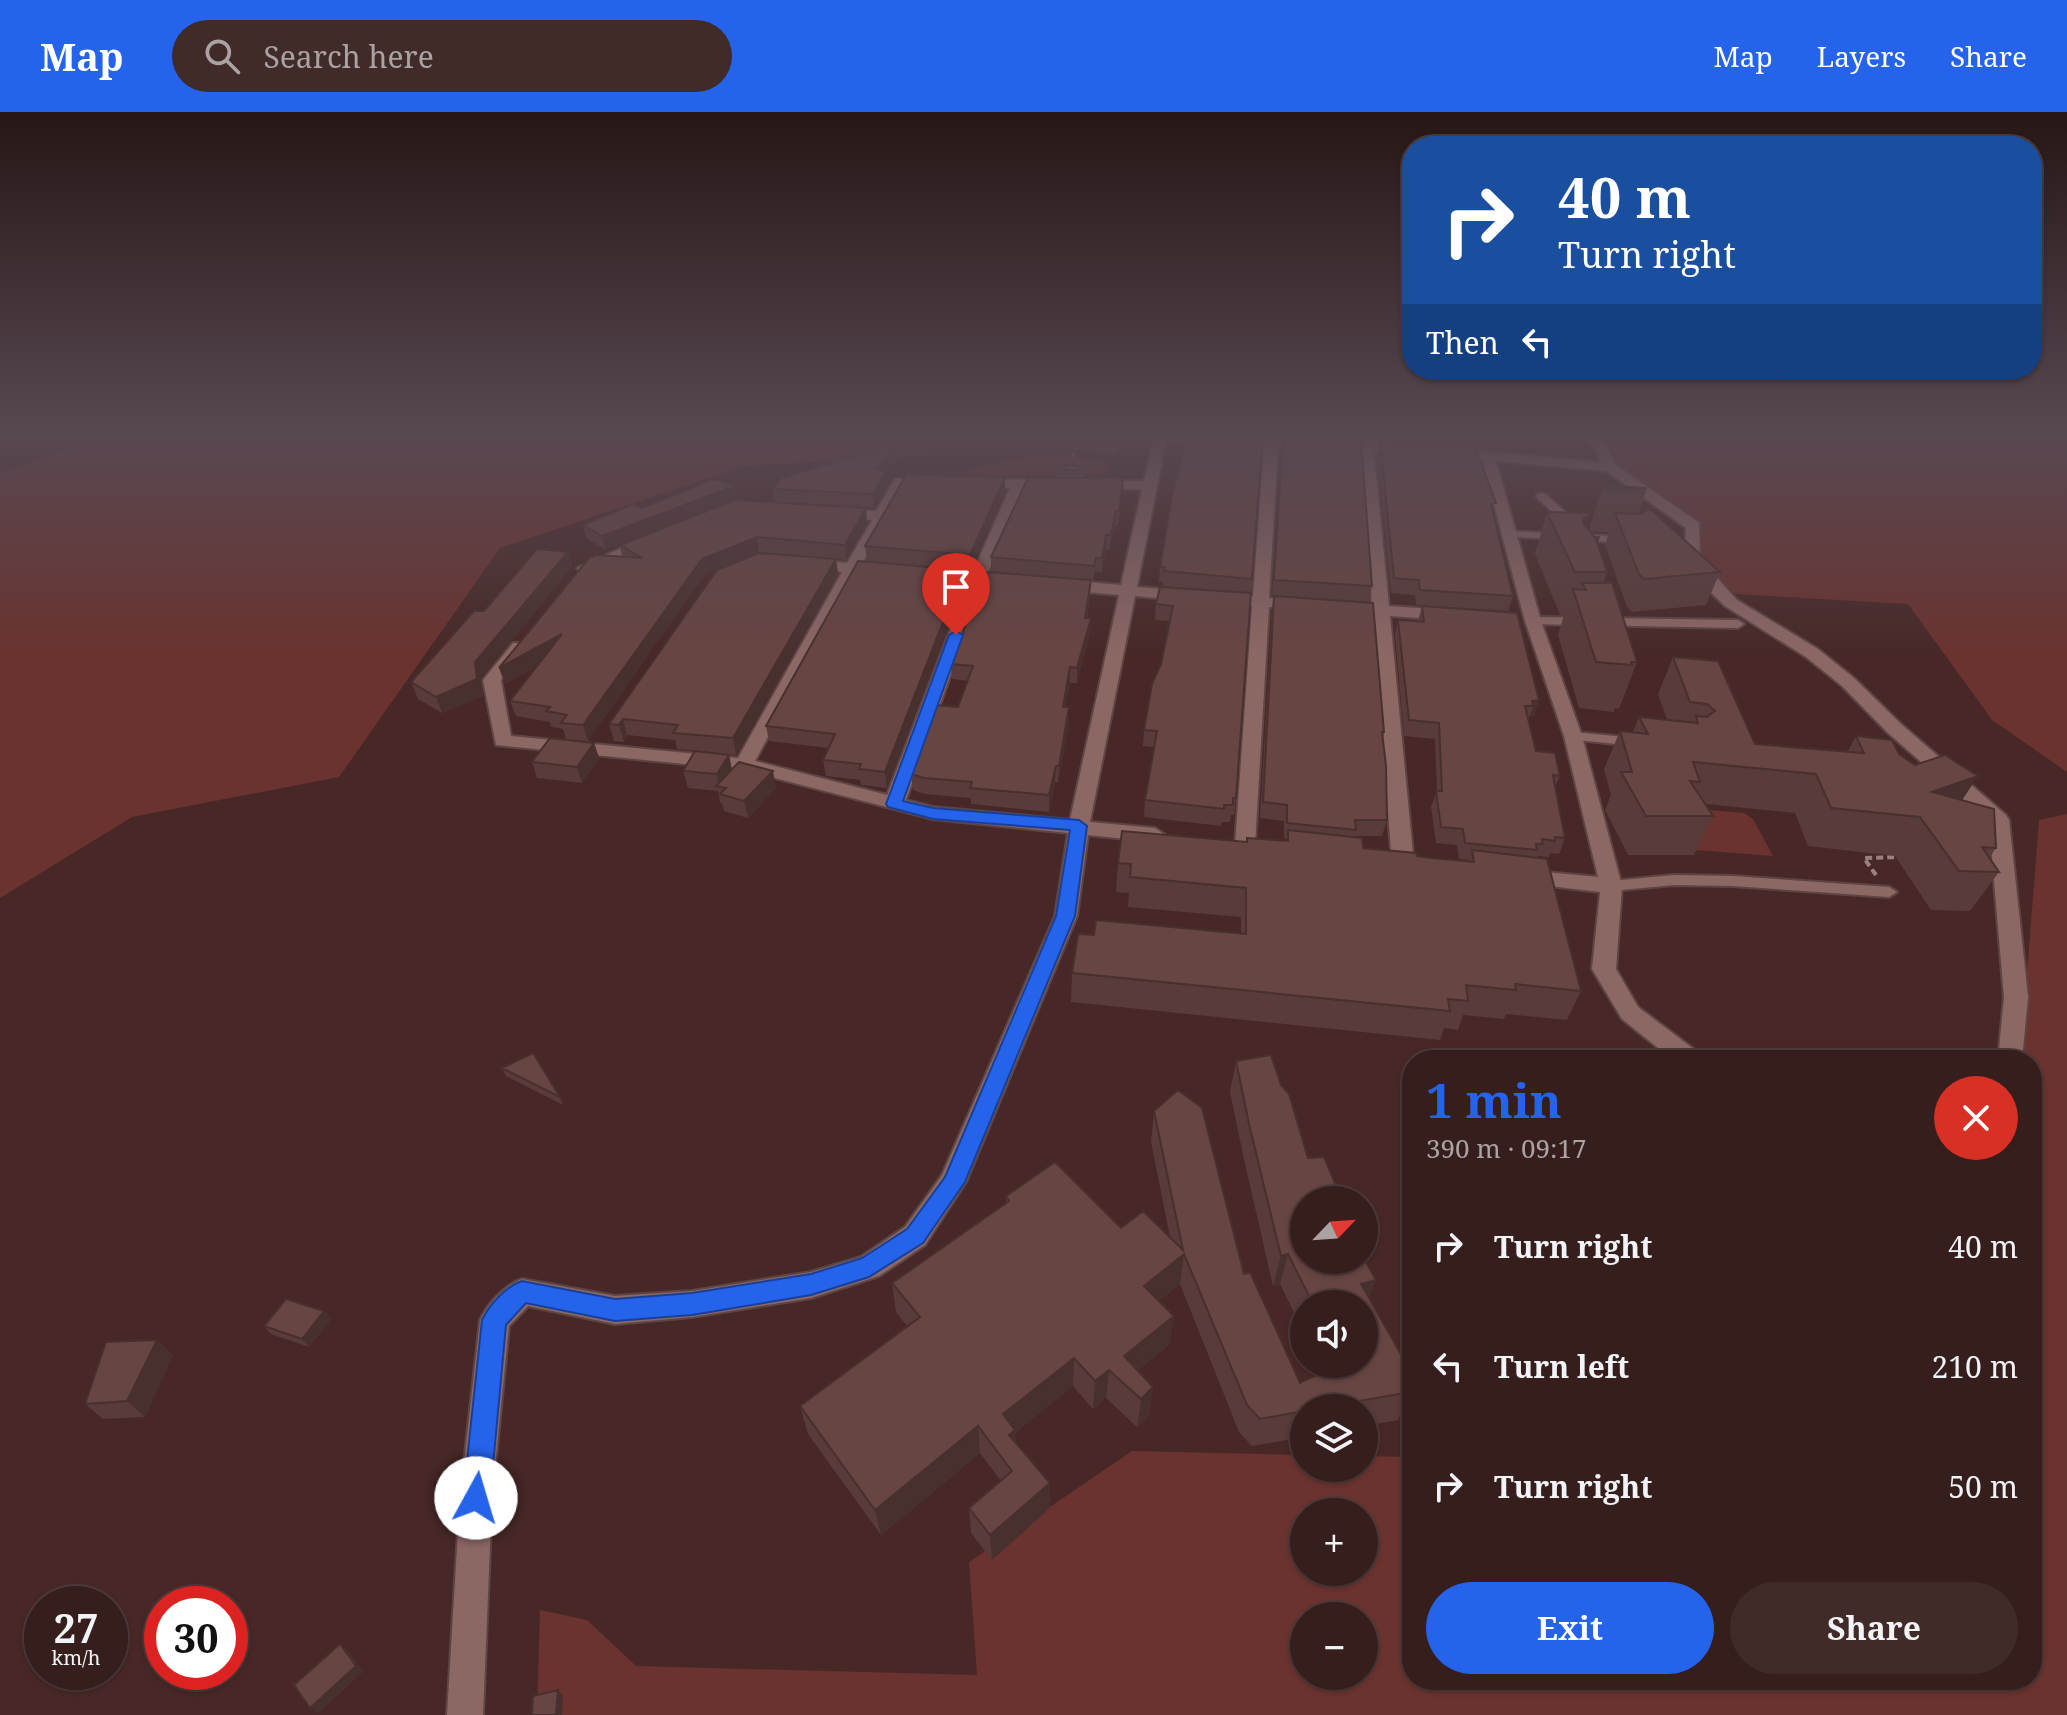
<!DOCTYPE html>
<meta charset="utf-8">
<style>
body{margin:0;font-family:"Noto Serif",serif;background:#402b29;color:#f1f3f6;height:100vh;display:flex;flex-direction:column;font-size:30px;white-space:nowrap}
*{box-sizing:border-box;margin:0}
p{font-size:26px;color:#aaa2a3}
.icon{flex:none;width:44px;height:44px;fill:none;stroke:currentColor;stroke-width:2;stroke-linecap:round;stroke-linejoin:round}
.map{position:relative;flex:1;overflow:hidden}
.drawer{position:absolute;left:1402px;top:938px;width:640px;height:640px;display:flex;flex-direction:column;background:#351e1c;border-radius:32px;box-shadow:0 2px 6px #0004,0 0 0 2px #4f3c3b}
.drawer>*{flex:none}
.banner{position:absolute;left:1402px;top:24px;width:640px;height:244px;border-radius:32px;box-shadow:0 2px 6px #0004,0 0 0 2px #4f3c3b;background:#1a4fa0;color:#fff;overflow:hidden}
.needle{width:52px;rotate:65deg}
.fabs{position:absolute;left:1290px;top:1074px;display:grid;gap:16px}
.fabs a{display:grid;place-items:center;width:88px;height:88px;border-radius:50%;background:#351e1c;box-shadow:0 2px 6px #0004,0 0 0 2px #4f3c3b;font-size:40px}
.speed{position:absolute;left:24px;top:1474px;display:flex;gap:16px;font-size:40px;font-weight:700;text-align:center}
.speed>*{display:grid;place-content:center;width:104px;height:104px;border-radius:50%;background:#351e1c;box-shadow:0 2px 6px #0004,0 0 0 2px #4f3c3b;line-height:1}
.speed small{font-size:20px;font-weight:400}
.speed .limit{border:12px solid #d22;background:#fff;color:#111}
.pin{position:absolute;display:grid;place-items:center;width:68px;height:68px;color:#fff;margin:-82px -34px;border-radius:50% 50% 50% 0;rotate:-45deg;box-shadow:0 0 8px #0007}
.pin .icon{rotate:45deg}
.me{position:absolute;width:88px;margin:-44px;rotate:6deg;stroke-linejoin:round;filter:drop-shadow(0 0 6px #0008)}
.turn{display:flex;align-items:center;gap:28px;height:168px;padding:0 24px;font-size:36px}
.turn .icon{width:104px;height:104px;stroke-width:2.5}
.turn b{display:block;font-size:56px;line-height:68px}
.then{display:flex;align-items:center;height:76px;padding:0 24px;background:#0003;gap:16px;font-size:30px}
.round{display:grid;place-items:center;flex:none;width:84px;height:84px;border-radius:42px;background:#402b29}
.overview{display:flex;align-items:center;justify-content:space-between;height:136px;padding:0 24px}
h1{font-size:48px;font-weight:700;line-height:60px;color:#2563eb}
.action{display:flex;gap:16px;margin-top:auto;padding:16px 24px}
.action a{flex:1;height:92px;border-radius:48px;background:#2563eb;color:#fff;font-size:32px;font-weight:700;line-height:92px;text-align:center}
.action a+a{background:#402b29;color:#f1f3f6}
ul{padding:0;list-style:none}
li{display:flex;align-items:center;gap:24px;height:120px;padding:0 24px}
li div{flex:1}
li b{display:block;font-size:30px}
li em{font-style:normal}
header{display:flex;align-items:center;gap:48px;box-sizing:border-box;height:112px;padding:0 40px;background:#2563eb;color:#fff}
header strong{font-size:38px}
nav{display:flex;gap:44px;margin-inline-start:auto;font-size:28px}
.search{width:560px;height:72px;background:#402b29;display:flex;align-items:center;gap:20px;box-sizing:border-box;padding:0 28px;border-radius:44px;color:#aaa2a3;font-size:30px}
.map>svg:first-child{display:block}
.green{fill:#6a332f;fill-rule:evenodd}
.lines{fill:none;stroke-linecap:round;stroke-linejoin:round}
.service-casing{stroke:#5e4544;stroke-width:4}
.minor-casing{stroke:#5e4544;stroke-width:4}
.path-far1{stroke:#9a817f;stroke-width:3;stroke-dasharray:5 3;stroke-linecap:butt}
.path{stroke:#9a817f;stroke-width:4;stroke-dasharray:7 4;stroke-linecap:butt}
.service{fill:#8c6865;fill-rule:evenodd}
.minor{fill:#8c6865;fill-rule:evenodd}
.wall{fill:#593b39}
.shaded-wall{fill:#48302e}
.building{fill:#674542;stroke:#48302e;stroke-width:2}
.route{fill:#2563eb;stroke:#184099;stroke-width:2}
</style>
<header>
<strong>Map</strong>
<div class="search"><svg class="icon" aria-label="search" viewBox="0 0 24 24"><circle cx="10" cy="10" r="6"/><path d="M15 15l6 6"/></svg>Search here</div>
<nav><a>Map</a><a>Layers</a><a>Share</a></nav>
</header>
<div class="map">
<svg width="2067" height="1603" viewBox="0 0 2067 1603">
<rect width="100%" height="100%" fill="#472826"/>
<path class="green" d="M121,321H931L928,343L744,354L500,436L339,665L132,705L0,786V360Z
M1100,321H1121L1116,343L1050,332Z
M1596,321H2067V660L1992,608L1908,492L1735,482L1696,449L1690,406L1601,342Z
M1045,341L1108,351L1107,362L960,364L981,354Z
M1662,694L1744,701L1753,707L1773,744L1668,736Z
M2067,702V1603H537L540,1498L587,1508L636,1554L977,1563L969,1450L1132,1339L1304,1343V1356H1364V1344L1412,1345V1568H2032V948H2012L2021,939L2039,708ZM1304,1400H1364V1460H1304ZM1304,1504H1364V1564H1304Z"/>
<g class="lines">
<g class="service-casing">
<path id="service" d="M1537,382H1545L1580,413V417H1572L1537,386Z
M1507,419L1629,425L1635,428L1629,431L1503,424L1502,422Z
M1533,505L1738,508L1744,512L1738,516L1529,512L1527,509Z
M1573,620L1635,626L1642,630L1635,634L1568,627L1566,624Z
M1674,763L1732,764L1889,775L1897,780L1889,785L1732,774L1674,773L1611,779L1603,774L1611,769Z"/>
</g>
<g class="minor-casing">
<path id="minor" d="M1155,321L1363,332L1372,321H1379L1384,324L1377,332L1406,334L1413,338L1406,342L1374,340L1389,494L1447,498L1455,503L1447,508L1390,504L1414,752L1410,757H1396L1392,752L1373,503L1346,501L1338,496L1346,491L1372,493L1361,340L1278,335L1269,486L1303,488L1311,493L1303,498L1269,495L1255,733L1245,740L1235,733L1252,494L1222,492L1214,487L1222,482L1253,484L1264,335L1166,329L1137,475L1188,479L1196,484L1188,489L1135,484L1090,710L1155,716L1165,723L1155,730L1088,723L1077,804L966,1070L925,1133L879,1164L811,1186L692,1205L615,1212L528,1194L509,1214L492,1386L483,1603H447L460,1386L480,1208C488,1191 505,1173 522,1167L615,1184L692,1179L811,1160L861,1145L905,1115L942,1063L1055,804L1068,721L933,707L744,658L496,633L483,568L513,531H525L528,535L501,568L511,624L738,646L842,460L807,457L799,452L807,447L847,451L872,408L836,405L829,401L831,398L876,399L895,367H934V373L905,374L862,452L885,454L893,459L885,464L857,461L755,649L887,683L968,471L935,468L927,463L935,458L972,462L1010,376L976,375L969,371L976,367L1053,368L1060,372L1058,375L1024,376L987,463L1012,465L1020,470L1012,475L983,472L906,688L933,695L1070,708L1119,483L1062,478L1054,473L1062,468L1121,473L1142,377H1096L1089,373L1096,369H1144Z
M1587,321H1600L1616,353L1699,411L1700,447L1737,488L1818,537L1854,566L1901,612L2006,703L2009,708L2028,885L2022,948H1998L2004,885L1989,710L1887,620L1842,574L1806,545L1725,494L1706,476L1684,447L1686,416L1606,359L1496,349L1541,509L1582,624L1622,774L1616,857L1638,895L1699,941L1702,948H1673L1622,907L1592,857L1600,780L1515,770L1512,765L1515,760L1523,758L1598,765L1564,624L1525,509L1482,348L1469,343L1476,339L1601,350Z
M649,424L654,426V432L591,459H579L577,456Z"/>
</g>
<path class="path-far1" d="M1072,345L1076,336"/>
<path class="path" d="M1876,763L1864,746L1900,745"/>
<use href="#service" class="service"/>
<use href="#minor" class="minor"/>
</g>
<path class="wall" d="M1188,321H1348L1343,327L1372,474L1369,490L1272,483L1281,338L1283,324L1263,323L1236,686L1234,703H1231L1230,710H1222L1221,714L1144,705L1145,688L1154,635L1143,634L1144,618L1161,552L1169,509L1155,508L1156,492L1217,479L1163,474V470H1159L1160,455Z
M1380,330L1493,400L1513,484L1508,499L1416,493L1415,483L1391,481L1377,343Z
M896,332L897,345L887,358L889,372L874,396L775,390L773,377Z
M1057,358H1085V365H1057Z
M1603,373L1647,376L1638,402L1720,460L1706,493L1632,500L1627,495L1605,433L1609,420H1592L1589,417Z
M1005,379L970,458L867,449L865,434Z
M1122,382L1118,413H1115L1110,437H1106L1102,460H1095L1093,469L991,459V445Z
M738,388L867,411L846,448L759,440L705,462L588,629L566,627L563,617L551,615L550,610L516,604L510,589L537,554L505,572L622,445L620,433L646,423L606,438L587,427L583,413L642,396Z
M1547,400L1586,415L1594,424H1600L1598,431L1607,460L1603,471L1637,550L1619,597L1615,596L1614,600L1579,596L1558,523L1564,503H1560L1535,442Z
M568,440L572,455L481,566L483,584L442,601L418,587L411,570L484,499Z
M836,447L838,463L736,643L677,637L675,628L627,623L624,630L614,629L609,612Z
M963,458L964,473L887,676L861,673L860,668L826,664L823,648L828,636L769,629L766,614Z
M1090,484L1087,506H1091L1090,521L1077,571H1070L1065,595L1069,611L1058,671L1055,670L1049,700L971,692V686L925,682L913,678L911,662L958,595L968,569L952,567L951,552Z
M1274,484L1384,620L1383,627L1387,708L1382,724H1355V726L1363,736L1417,744L1468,750L1469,748L1459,747L1457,733L1436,731L1431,695L1437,679L1435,627L1404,624L1395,523L1398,508L1418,509L1422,494L1539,588L1534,604H1530L1528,608L1536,639L1560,664L1555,676L1565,726L1559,742L1550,741L1549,745L1538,744V746L1581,879L1567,908L1506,902L1504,907L1463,903L1458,918L1444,916L1440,928L1071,890L1072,861L1094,823L1241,822V805L1128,795L1129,781L1116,780L1118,751L1246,730L1286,729L1287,727H1284V709L1260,706L1272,499Z
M1673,545L1755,632L1848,639L1856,624L1899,642L1962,688L1996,736L1989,746L1999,760L1970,799L1931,798L1895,744L1808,734L1795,701L1706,692L1713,704L1694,743H1628L1605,698L1611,683L1604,657L1620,619L1633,620L1639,605L1667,608L1658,582Z
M594,631L599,646L582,671L537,666L532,650Z
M729,643L732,657L776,676L748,706L724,699L722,691H720L718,679L688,676L683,659Z
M1236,949L1308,1046L1410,1280L1398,1308L1364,1314V1296H1304V1325L1252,1334L1239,1320L1180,1172L1159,1189L1174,1204L1169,1233L1137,1259L1153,1275L1149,1303L1137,1315L1106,1286L1093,1297L1073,1274L1016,1320V1331L1050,1371L1049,1397L992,1448L971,1421L969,1396L1001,1369L980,1341L881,1423L808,1322L800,1294L907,1214L896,1200L892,1171L1006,1091V1084L1121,1116L1170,1125L1151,1030L1154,999L1244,1162L1300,1271L1323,1260L1319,1252H1364V1192H1304V1221L1280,1172L1273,1174L1243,1043L1230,980Z
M502,956L560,985L563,993L506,964Z
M324,1199L331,1207L309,1235L271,1222L264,1214Z
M157,1228L173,1243L145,1305L103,1307L85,1292Z"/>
<path class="shaded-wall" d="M896,332L897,345L877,371L876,357Z
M887,358L889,372L874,396L873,382Z
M1005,365V379L970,458V443Z
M1123,369L1122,382L1118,413L1119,399Z
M735,374L738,388L606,438L602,424Z
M866,396L867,411L846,448L845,433Z
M1116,399L1115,413L1110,437L1111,423Z
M1589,404L1581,431L1600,424L1597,432L1572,440L1584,405Z
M1106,423V437L1102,460V446Z
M757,425L759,440L705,462L588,629L583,613L702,447Z
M568,440L572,455L481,566L483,584L442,601L436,585L475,550Z
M836,447L838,463L736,643L733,626Z
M963,458L964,473L887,676L885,660Z
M1091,468L1090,484L1084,521L1085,506Z
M1091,506L1090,521L1077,571V556Z
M562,522L566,538L505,572L499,556Z
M1070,555V571L1062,611L1063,595Z
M1539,588L1534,604H1530L1533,594L1532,589Z
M1069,595V611L1058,671L1059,654Z
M623,607L627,623L624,630L619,613Z
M594,631L599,646L582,671L577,655Z
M729,643L732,660L719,674L717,662Z
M1056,654L1055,670L1049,700V683Z
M773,659L776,676L748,706L744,689Z
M1978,664L1953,702L1932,680Z
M1184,1142L1180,1172L1141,1203L1144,1174Z
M1288,1142L1280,1172L1273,1174L1281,1144Z
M1376,1168L1365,1197L1361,1172Z
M324,1199L331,1207L309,1235L302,1227Z
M1174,1204L1169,1233L1123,1271L1124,1244Z
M157,1228L173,1243L145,1305L127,1289Z
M1074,1246L1073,1274L1016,1320V1345L1003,1302Z
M1109,1258L1106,1286L1093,1297L1095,1269Z
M1153,1275L1149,1303L1137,1315L1141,1287Z
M978,1314L980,1341L881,1423L875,1398Z
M1050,1371L1049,1397L992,1448L990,1423Z
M340,1532L348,1538L363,1560L318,1602L310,1596Z
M558,1578L563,1584L562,1603H556Z"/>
<path class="building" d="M1188,321L1263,323L1252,467L1164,459L1165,455H1160L1172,384Z
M1283,324L1361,328L1372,474L1274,468Z
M1380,330L1476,337L1496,391L1491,392L1513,484L1420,478L1419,468L1394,466Z
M896,332L876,357L887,358L873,382L773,377L781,366Z
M1071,351L1085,358H1057Z
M906,363L1005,365L970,443L865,434Z
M1028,366H1117L1123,369L1119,399H1116L1111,423H1106L1102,446H1096L1094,454L991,445Z
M714,367L735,374L602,424L583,413L634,392L642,396Z
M1603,373L1647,376H1607Z
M735,388L866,396L845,433L757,425L702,447L583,613L561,611L567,603L546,599L550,595L510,589L562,522L499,556L589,446L597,443L642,446L620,433Z
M1650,397L1720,460L1644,467L1639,462L1615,401L1641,402Z
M1547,400L1588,401L1589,404L1584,405L1583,411L1596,427L1607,460H1575Z
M537,437L568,440L475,550L477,567L436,585L411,570L474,499H484Z
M759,441L836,447L733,626L673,621L678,613L623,607L619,613L609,612L717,458Z
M858,449L963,458L885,660L859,657L861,652L823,648L835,622L766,614Z
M985,460L1091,468L1085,506H1091L1077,556L1070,555L1063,595H1069L1059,654H1056L1049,683L970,676L972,670L924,666L911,662L936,593L958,595L973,554L951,552Z
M1582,471H1612L1637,550H1631L1632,553L1596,550L1573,477L1586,478Z
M1160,475L1251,481L1236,686H1233V693H1224V697L1145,688L1157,619L1144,618L1152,572L1161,552L1173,494L1156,492Z
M1274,484L1373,491L1384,620H1382L1386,654L1387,708H1355L1356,718L1287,711V693L1263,690Z
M1422,494L1517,501L1539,588L1532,589L1533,594H1525L1536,639L1555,641L1560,664L1553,663L1565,726L1555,725V729L1542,727L1543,732H1536L1537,738L1465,731L1463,717L1441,715L1436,679H1442L1439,611L1409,608L1398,508L1424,510Z
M1673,545L1718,549L1755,632L1864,641L1856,624L1892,628L1899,642L1915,653L1945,643L1978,664L1932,680L1994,697L1996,736L1982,735L1999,760L1959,759L1920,705L1831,696L1816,662L1693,650L1700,670L1690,669L1713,704H1646L1621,660H1632L1620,619L1648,622L1639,605L1698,611L1696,604L1707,605L1715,599L1707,592L1690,590Z
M550,626L594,631L577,655L532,650Z
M695,639L729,643L717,662L683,659Z
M739,650L773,659L744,689L720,682L726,676L716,674Z
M1288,718L1362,726L1363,736L1416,741L1417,744L1431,746L1474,750L1472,738L1547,747L1581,879L1515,872L1516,878L1466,873L1468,889L1448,887L1450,899L1072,861L1078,822L1094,823L1096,808L1246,822V776L1130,765L1131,752L1118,751L1122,719L1247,730V726L1288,729Z
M533,941L560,985L502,956Z
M1271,943L1281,973L1289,982L1308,1046L1324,1045L1342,1088H1304V1148H1364V1147L1376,1168L1361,1172L1412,1262L1410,1280L1321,1296H1304V1299L1260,1307L1247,1293L1184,1142L1144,1174L1174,1204L1124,1244L1153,1275L1141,1287L1109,1258L1095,1269L1074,1246L1003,1302L1015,1318L1009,1323L1050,1371L990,1423L969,1396L1012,1359L978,1314L875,1398L800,1294L920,1205L892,1171L1009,1089L1006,1084L1055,1050L1121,1116L1143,1099L1183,1138L1154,999L1178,978L1202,996L1244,1162L1250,1160L1300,1271L1340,1252H1364V1192H1313L1288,1142L1281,1144L1249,1012L1236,949Z
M286,1187L324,1199L302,1227L264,1214Z
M157,1228L127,1289L85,1292L106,1230Z
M340,1532L356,1554L310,1596L294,1573Z
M558,1578L556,1603H532L533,1584Z"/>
<linearGradient id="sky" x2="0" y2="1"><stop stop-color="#271615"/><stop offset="0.59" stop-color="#584852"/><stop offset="1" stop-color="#584852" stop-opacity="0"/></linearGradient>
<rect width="2067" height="545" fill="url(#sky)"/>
<path class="route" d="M956,519L963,523L903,689L933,696L1079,708L1087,714L1075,804L965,1070L923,1131L869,1165L811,1183L692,1203L615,1209L526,1191L506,1213L490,1386L486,1395L476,1399L467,1395L463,1386L482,1208C489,1193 506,1174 522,1169L615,1187L692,1181L811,1162L862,1146L907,1117L945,1065L1056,804L1070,718L933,707L888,695L886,692L949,523Z"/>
</svg>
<div class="fabs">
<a><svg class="needle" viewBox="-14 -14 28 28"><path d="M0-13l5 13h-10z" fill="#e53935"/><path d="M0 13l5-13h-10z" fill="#aaa2a3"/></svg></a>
<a><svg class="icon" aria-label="sound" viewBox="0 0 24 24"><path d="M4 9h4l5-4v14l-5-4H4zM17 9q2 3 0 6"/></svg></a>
<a><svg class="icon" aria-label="layers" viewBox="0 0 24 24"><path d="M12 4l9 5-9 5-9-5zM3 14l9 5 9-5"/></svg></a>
<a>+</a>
<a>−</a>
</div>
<div class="speed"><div>27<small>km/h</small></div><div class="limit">30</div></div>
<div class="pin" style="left:956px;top:523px;background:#d93025"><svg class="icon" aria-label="arrive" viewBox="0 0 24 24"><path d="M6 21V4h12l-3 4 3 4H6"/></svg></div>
<svg class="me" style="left:476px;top:1386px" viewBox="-20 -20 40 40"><circle r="19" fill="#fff"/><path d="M0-13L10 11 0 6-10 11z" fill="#2563eb"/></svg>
<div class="banner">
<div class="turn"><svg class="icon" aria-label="right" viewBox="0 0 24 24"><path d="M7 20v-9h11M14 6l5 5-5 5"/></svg><div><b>40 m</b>Turn right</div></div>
<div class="then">Then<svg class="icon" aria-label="left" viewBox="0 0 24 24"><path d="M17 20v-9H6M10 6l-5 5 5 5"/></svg></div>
</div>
<section class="drawer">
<div class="overview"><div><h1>1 min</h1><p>390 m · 09:17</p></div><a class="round" style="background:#d93025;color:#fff"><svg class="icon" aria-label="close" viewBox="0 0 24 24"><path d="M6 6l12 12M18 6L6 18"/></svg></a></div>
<ul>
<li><svg class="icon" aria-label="right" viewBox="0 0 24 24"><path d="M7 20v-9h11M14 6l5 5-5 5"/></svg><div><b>Turn right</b></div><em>40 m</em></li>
<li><svg class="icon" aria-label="left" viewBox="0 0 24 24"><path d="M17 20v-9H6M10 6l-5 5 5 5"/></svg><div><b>Turn left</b></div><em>210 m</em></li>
<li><svg class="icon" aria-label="right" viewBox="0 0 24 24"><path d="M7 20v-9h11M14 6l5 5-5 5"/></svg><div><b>Turn right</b></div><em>50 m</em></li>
</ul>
<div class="action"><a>Exit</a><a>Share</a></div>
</section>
</div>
